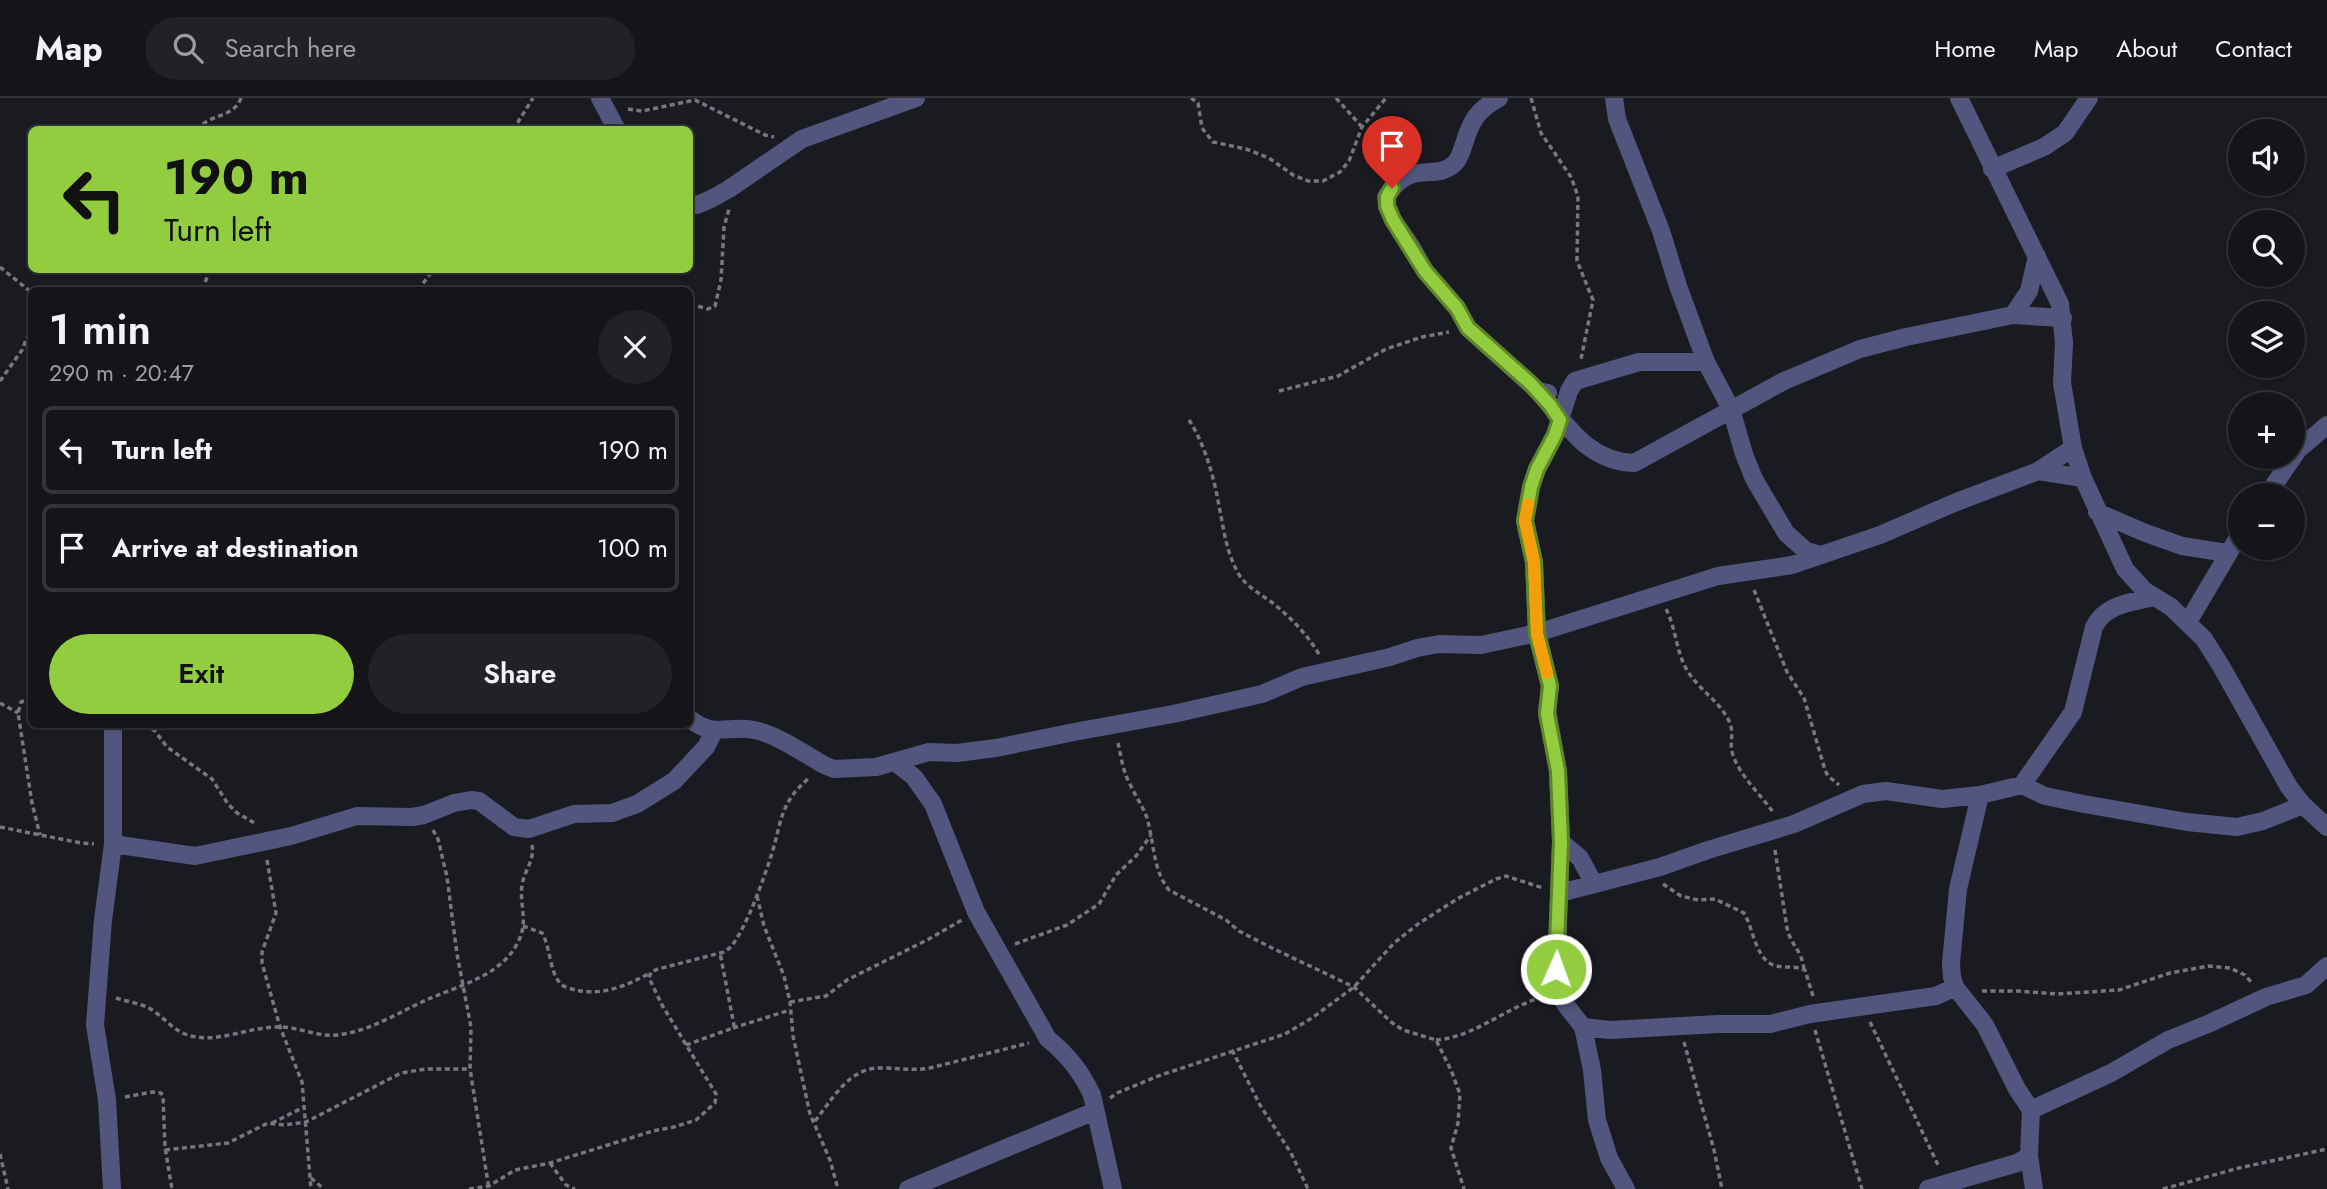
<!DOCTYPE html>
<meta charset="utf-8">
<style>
body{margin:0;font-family:Jost,sans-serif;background:#212126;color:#f1f3f6;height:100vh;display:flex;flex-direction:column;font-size:26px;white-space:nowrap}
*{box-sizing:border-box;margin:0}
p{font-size:23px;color:#9d9ea2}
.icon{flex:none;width:38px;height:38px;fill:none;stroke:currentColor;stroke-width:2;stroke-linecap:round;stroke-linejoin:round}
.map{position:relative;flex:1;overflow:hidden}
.panel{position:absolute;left:28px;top:189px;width:665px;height:441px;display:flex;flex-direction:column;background:#141419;border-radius:10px;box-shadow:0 2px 5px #0004,0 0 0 2px #333338}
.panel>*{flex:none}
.hud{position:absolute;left:28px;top:28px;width:665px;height:147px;border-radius:10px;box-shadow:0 2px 5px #0004,0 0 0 2px #333338;background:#92cd3f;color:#111;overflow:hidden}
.controls{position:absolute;left:2228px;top:21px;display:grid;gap:14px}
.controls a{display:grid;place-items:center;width:77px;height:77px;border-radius:50%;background:#141419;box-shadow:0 2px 5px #0004,0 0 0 2px #333338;font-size:35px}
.pin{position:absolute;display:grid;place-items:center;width:60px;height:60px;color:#fff;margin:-72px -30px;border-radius:50% 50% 50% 0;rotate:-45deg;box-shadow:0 0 7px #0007}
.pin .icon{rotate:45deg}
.me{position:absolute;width:77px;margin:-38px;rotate:2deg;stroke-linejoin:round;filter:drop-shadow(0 0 5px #0008)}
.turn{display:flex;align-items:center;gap:24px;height:147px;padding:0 21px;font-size:32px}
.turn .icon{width:91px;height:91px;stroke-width:2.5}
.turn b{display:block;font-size:49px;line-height:60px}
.round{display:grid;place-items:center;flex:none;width:74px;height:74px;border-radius:37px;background:#212126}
.overview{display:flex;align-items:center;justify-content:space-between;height:119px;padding:0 21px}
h1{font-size:42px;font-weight:600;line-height:52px}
.primary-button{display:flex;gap:14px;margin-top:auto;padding:14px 21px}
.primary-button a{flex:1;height:80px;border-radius:42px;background:#92cd3f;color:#111;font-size:28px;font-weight:600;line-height:80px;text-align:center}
.primary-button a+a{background:#212126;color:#f1f3f6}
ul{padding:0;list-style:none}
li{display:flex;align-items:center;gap:21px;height:88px;margin:0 14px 10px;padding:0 7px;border:4px solid #333338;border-radius:10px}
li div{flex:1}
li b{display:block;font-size:26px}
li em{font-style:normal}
header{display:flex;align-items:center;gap:42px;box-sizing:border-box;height:98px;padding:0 35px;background:#141419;border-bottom:2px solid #333338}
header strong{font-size:33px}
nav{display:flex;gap:38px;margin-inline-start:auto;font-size:24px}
.search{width:490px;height:63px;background:#212126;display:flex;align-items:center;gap:18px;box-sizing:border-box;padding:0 24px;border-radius:38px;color:#9d9ea2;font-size:26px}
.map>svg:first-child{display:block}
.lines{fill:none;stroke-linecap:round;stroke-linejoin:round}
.path{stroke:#77787e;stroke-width:3.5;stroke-dasharray:5 3.5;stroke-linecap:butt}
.minor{stroke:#52567e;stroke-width:18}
.route-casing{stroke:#5f8529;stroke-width:18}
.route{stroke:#92cd3f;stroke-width:12}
.slow{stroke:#f59e0b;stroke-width:12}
</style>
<header>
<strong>Map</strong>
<div class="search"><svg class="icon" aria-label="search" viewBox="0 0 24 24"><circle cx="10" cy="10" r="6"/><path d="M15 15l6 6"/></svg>Search here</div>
<nav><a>Home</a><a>Map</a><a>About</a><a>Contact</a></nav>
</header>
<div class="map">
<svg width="2327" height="1091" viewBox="0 0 2327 1091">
<rect width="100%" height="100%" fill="#1a1b21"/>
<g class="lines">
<path class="path" d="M1191,0L1198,5L1202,30L1213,44L1246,51L1269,60L1293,77L1308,83H1323L1340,74L1349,63L1362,29L1386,0
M1336,0L1362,29
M1531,0L1541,35L1571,79L1578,98L1577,163L1593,202L1581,261
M628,11L642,13L695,2L765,37L774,39
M197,32C209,15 233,21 241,0
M513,32L533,0
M0,169L32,195
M202,192L210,172
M418,192L433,172
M690,206L708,211L715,208L721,182L724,129L729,111
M0,283L22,252L32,227
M1279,293L1338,278L1386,251L1422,239L1449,234
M1189,322C1205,347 1214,379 1219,408C1224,432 1226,453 1238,475C1246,489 1261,496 1274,506C1292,521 1308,537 1320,558
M1754,492L1787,574L1804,600L1825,672L1828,678L1839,687
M1666,511C1676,530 1676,554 1687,572C1698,591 1718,602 1728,621C1736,636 1728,644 1733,657C1740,678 1760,696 1773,714
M32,600L21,604L18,615L32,705L40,737
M0,605L18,615
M145,626L155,633L167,649L212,681L228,706L237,715L256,726
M1118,645C1121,658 1123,674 1130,686C1135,698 1143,708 1147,720C1154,744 1153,773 1169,792L1226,822L1239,833L1272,850L1354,889L1391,924L1403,932L1436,942L1451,972L1460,996L1458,1025L1451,1050L1464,1091
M0,729L81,745L94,746
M433,732L438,741L447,779L457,856L471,929L470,971L489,1091
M1775,752L1787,830C1791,848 1801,850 1804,871
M267,762L276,815L262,854V865L280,929L302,984L311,1091
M1663,786L1681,798L1698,802L1715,801L1744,815C1753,830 1755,857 1771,866C1781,871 1794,867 1805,872L1813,898
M757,798L764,828L784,878L790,904L793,938L810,1016L830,1062L838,1091
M523,828L542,835C551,850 549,874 561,886C565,890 572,891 576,892C603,898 626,888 650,875
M1015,846L1067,827L1099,806L1116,777L1136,758L1151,737
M1982,893H2017L2057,896L2119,892L2170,875L2209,868L2230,870L2245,877L2252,885
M116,900C126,903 137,905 147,909C163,917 173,934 191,938C221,945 250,928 280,929C299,929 317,939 337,937C372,933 400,913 431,900C461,887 502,877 518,844C529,823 519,807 522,787C524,773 535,762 532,747
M790,904L826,898L847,882L927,842L962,822
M1870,924L1939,1069
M733,930L790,912
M1815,932L1862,1091
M1436,942C1475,939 1506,909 1543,899
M1684,944L1714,1052L1722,1091
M686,947L733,930L734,927L720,855
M1232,952L1260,1007L1291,1055L1308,1091
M125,999L152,994L161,995L163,998L165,1049L172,1091
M1110,1000L1117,995L1158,978L1285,936L1312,920L1354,889L1394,845L1418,826L1457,801L1496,781L1506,778L1543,790
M815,1023C832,1002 849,969 881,970C898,970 913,973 930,970L1029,945
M272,1025L304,1009
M165,1052L228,1045L268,1025L284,1027L306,1024L401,975L426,971H470
M0,1056L8,1091
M550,1065L566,1087L575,1091
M311,1080L324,1091
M469,1091L489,1088L515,1072L550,1065L653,1033L674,1029L696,1022L715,1005L716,996L662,907L649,880L651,874L658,871L724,854L731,849C748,826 763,783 772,755C782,722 780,705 809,680
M2163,1091L2239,1070L2327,1051"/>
<path class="minor" d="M600,0L617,32
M1499,0C1477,12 1471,23 1464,46C1462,52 1460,60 1455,65C1435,85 1411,59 1386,99L1387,108L1393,122L1411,148L1425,173L1457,210L1468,230L1538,293L1548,295
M1614,0L1617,21L1661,133L1678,188L1706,264L1731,311L1744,356L1754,381L1786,435L1806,453L1820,457
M1959,0L2060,206L2064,245L2062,285L2073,350L2083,380L2125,471L2145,493L2171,509L2204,541L2221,568L2289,689L2303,707L2327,729
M1992,71L2044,49L2065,35L2089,0
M690,106L697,107L711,101L729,91L802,41L916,0
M2013,217L2029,193L2037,158
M1538,293C1567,326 1586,363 1634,365L1784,283L1860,251L1906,239L2013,217L2063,220
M2038,373L2083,380
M2267,397L2298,352L2327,327
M2097,414L2143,434L2182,448L2227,455
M2188,524L2240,436
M690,621C713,640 729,627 754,632C776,636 805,656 824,667L834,671L876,669L929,654L957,655L996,650L1074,634L1173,616L1262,596L1302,579L1390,559L1417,550L1439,546L1481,547L1537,535L1718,478L1792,467L1880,437L1954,405L2038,373L2073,350
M896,665L914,679L933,706L976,814L1048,941C1067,956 1082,975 1092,997L1113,1091
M2022,687L2073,614L2094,529C2105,506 2132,504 2155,499
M1980,697L1958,791L1951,865L1952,879L1955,889L1985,927L2017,991L2031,1012L2029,1058L2034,1091
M1561,744L1580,760L1594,786
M113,746L195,758L291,738L357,718L412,719L424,717L454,705L471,702L479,703L514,729L529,731L574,716L612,715L637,706L674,683L706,649L714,633
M1560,795L1660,769L1708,752L1794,726L1863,696L1886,693L1942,701L1980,697L2022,687L2045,698L2084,706L2187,724L2237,729L2263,723L2303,707
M1583,929L1610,932L1718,926H1770L1810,916L1936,898L1955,889
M2031,1012L2111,975L2168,942L2208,926L2266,899L2306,887L2327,868
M112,1091L107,1002L95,927L103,822L113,746V626
M908,1091L1095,1013
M1626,1091L1609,1060L1597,1022L1592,972L1583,929L1565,906L1556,884L1561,744L1558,673L1547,612L1550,588L1537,535L1534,464L1525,423L1531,389L1537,371L1555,337L1569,293L1575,283L1639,264H1706
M1928,1091L2017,1065L2029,1058"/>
</g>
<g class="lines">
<g class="route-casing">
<path id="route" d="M1392,90L1387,99V108L1393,122L1425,173L1457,210L1468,230L1530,285L1550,307L1560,322L1555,337L1537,371L1531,389L1525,423L1534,464L1537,536L1550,588L1547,616L1558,673L1561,744L1556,871"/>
</g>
<use href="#route" class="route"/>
<path class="slow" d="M1528,406L1525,423L1534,464L1537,536L1547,575"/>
</g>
</svg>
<div class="controls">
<a><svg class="icon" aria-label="sound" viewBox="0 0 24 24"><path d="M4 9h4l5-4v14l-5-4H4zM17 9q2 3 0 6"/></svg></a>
<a><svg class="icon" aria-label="search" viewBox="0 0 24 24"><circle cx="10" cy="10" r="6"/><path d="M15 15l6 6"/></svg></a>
<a><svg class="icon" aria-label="layers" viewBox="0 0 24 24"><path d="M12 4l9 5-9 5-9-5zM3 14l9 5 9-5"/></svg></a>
<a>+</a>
<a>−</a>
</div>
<div class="pin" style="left:1392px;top:90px;background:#d93025"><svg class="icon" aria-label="arrive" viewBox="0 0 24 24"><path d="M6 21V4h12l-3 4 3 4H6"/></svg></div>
<svg class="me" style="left:1556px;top:871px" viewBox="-20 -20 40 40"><circle r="17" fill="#92cd3f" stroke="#fff" stroke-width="3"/><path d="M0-11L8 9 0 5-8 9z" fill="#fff"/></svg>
<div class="hud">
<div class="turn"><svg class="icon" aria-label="left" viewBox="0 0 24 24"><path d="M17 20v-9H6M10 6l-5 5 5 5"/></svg><div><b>190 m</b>Turn left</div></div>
</div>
<section class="panel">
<div class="overview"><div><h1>1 min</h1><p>290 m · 20:47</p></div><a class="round"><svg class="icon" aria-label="close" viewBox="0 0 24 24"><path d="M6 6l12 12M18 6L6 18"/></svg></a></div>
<ul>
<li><svg class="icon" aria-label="left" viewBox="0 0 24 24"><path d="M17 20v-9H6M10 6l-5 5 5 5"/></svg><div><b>Turn left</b></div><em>190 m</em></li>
<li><svg class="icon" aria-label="arrive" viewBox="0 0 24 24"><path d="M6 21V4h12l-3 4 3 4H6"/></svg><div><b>Arrive at destination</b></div><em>100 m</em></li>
</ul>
<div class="primary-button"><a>Exit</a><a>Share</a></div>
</section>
</div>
